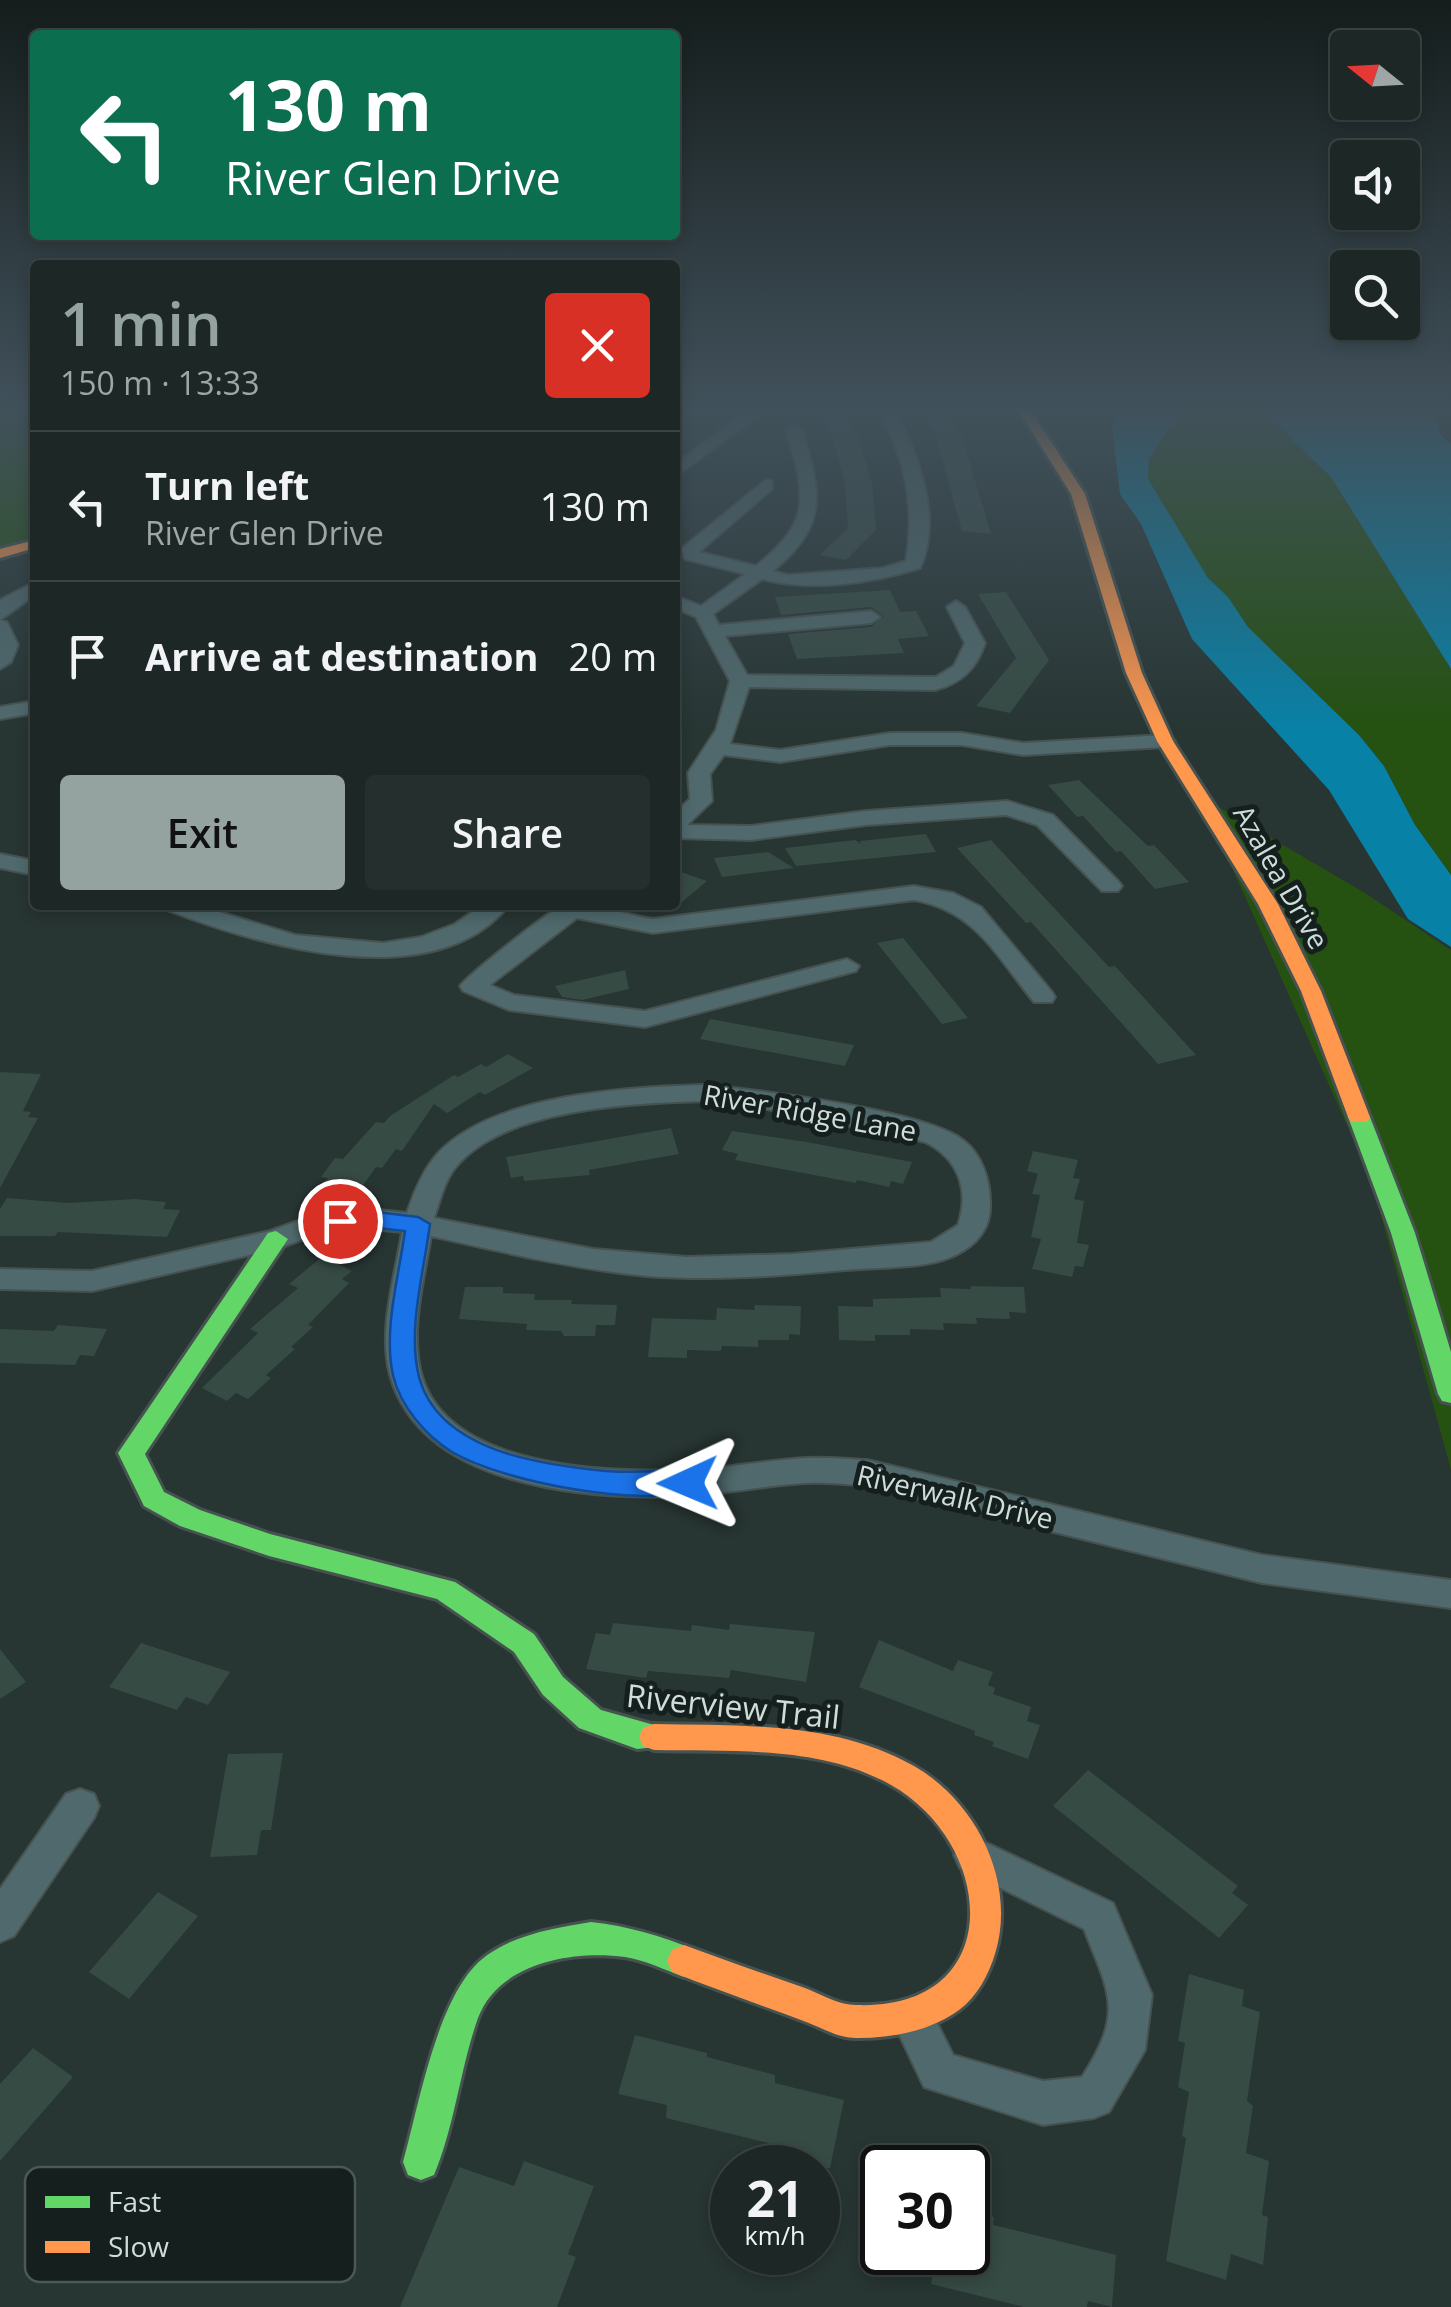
<!DOCTYPE html>
<meta charset="utf-8">
<style>
body{margin:0;font-family:"Open Sans",sans-serif;background:#25302e;color:#f1f3f6;height:100vh;display:flex;flex-direction:column;font-size:38px;white-space:nowrap}
*{box-sizing:border-box;margin:0}
p{font-size:32px;color:#a0a6a7}
.icon{flex:none;width:55px;height:55px;fill:none;stroke:currentColor;stroke-width:2;stroke-linecap:round;stroke-linejoin:round}
.map{position:relative;flex:1;overflow:hidden}
.panel{position:absolute;left:30px;top:260px;width:650px;height:650px;display:flex;flex-direction:column;background:#1d2826;border-radius:10px;box-shadow:0 5px 15px #0003,0 0 0 2px #3b4443}
.panel>*{flex:none}
.top-card{position:absolute;left:30px;top:30px;width:650px;height:210px;border-radius:10px;box-shadow:0 5px 15px #0003,0 0 0 2px #3b4443;background:#0b6e4f;color:#fff;overflow:hidden}
.needle{width:65px;rotate:288deg}
.fabs{position:absolute;left:1330px;top:30px;display:grid;gap:20px}
.fabs a{display:grid;place-items:center;width:90px;height:90px;border-radius:10px;background:#1d2826;box-shadow:0 5px 15px #0003,0 0 0 2px #3b4443;font-size:50px}
.speed{position:absolute;left:710px;top:2145px;display:flex;gap:20px;font-size:50px;font-weight:700;text-align:center}
.speed>*{display:grid;place-content:center;width:130px;height:130px;border-radius:50%;background:#1d2826;box-shadow:0 5px 15px #0003,0 0 0 2px #3b4443;line-height:1}
.speed small{font-size:25px;font-weight:400}
.speed .limit{border:5px solid #111;border-radius:15px;background:#fff;color:#111}
.pin{position:absolute;display:grid;place-items:center;width:85px;height:85px;color:#fff;margin:-42px;border:5px solid #fff;border-radius:50%;box-shadow:0 2px 10px #0007}
.me{position:absolute;width:110px;margin:-55px;rotate:269deg;stroke-linejoin:round;filter:drop-shadow(0 0 8px #0008)}
.turn{display:flex;align-items:center;gap:35px;height:210px;padding:0 30px;font-size:45px}
.turn .icon{width:130px;height:130px;stroke-width:2.5}
.turn b{display:block;font-size:70px;line-height:85px}
.round{display:grid;place-items:center;flex:none;width:105px;height:105px;border-radius:10px;background:#25302e}
.head{display:flex;align-items:center;justify-content:space-between;height:170px;padding:0 30px}
h1{font-size:60px;font-weight:600;line-height:75px;color:#94a2a0}
.action{display:flex;gap:20px;margin-top:auto;padding:20px 30px}
.action a{flex:1;height:115px;border-radius:10px;background:#94a2a0;color:#111;font-size:40px;font-weight:600;line-height:115px;text-align:center}
.action a+a{background:#25302e;color:#f1f3f6}
ul{padding:0;list-style:none}
li{display:flex;align-items:center;gap:30px;height:150px;padding:0 30px;border-top:2px solid #3b4443}
li div{flex:1}
li b{display:block;font-size:38px}
li em{font-style:normal}
.map>svg:first-child{display:block}
.green{fill:#255111}
.water{fill:#0881a7}
.building{fill:#364b44}
.lines{fill:none;stroke-linecap:round;stroke-linejoin:round}
.street-casing{stroke:#465250;stroke-width:4}
.fast-casing{stroke:#465250;stroke-width:6}
.slow-casing{stroke:#465250;stroke-width:6}
.street{fill:#4f696c;fill-rule:evenodd}
.fast{fill:#63d668;fill-rule:evenodd}
.slow{fill:#ff974d;fill-rule:evenodd}
.route{fill:#1a73e8;stroke:#114b97;stroke-width:2.5}
.labels{text-anchor:middle;stroke-width:10;stroke-linejoin:round;paint-order:stroke}
.street-label{font-size:28px;fill:#ceddda;stroke:#141f1e}
.near-street-label{font-size:32px;fill:#ceddda;stroke:#141f1e}
.key{fill:#141f1e;stroke:#4c5856;stroke-width:2.5}
.key-label{font-size:28px;fill:#ceddda}
</style>
<div class="map">
<svg width="1451" height="2307" viewBox="0 0 1451 2307">
<rect width="100%" height="100%" fill="#273533"/>
<path class="green" d="M0,408H35V545L0,554Z
M1181,408H1260L1331,477L1451,669V875L1415,825L1384,766L1359,735L1248,627L1228,597L1208,578L1148,479L1149,459Z
M1200,796L1365,893L1451,950V1470L1371,1179Z"/>
<path class="water" d="M1122,408H1181L1149,459L1148,479L1208,578L1228,597L1248,627L1359,735L1384,766L1415,825L1451,875V947L1408,919L1329,790L1192,639L1141,524L1120,494L1112,426Z
M1260,408H1433L1440,434L1451,445V669L1331,477Z"/>
<path class="building" d="M816,408H842L857,435L872,483L876,530L846,560L820,555L848,528L845,482L833,438Z
M916,408H942L960,431L991,534L962,531L934,431Z
M890,590L900,612L916,611L929,636L898,639L904,653L797,659L788,634L871,627L884,616L871,607L781,615L775,597Z
M1006,592L1049,660L1010,713L976,706L1016,658L978,594Z
M1079,780L1148,846L1154,845L1189,882L1155,889L1121,851L1116,852L1083,816L1077,817L1048,785Z
M926,834L936,852L796,866L785,848L855,840L861,844L860,841Z
M991,840L1109,967L1115,966L1196,1055L1158,1064L1031,922L1026,923L957,848Z
M768,852L794,868L722,877L714,858Z
M675,870L707,881L675,908Z
M903,938L968,1018L942,1024L877,943Z
M625,970L629,989L582,1000L562,997L555,986Z
M710,1019L854,1045L845,1066L700,1039Z
M508,1054L533,1068L485,1095L480,1092L447,1113L434,1104L402,1151L396,1149L382,1168L376,1167L356,1195L321,1187L328,1178L321,1177L335,1158L343,1159L376,1122L384,1123L390,1116L454,1075L458,1077L481,1064L486,1067Z
M0,1072L41,1074L23,1111L31,1112L28,1117L38,1118L0,1188Z
M671,1128L679,1154L589,1170L590,1175L524,1181L523,1176L511,1178L506,1157Z
M732,1131L807,1142L912,1162L903,1184L891,1181L889,1187L857,1180L856,1183L735,1160L738,1154L722,1150Z
M1033,1151L1078,1160L1073,1178L1080,1179L1074,1199L1084,1201L1077,1243L1089,1245L1083,1267L1075,1266L1072,1277L1032,1269L1041,1239L1031,1237L1040,1195L1032,1194L1038,1174L1027,1171Z
M7,1198L68,1203L135,1199L166,1202L163,1209L180,1210L167,1237L58,1232L55,1236H0V1209Z
M323,1256L352,1271L342,1279L349,1283L308,1325L313,1327L291,1347L295,1349L266,1375L271,1378L248,1399L236,1393L227,1401L202,1388L258,1333L250,1329L298,1288L289,1284Z
M971,1286L1024,1287L1026,1313L1009,1312L1010,1319L976,1318L977,1324L943,1323L944,1330L910,1329V1335H875V1341L839,1340L838,1306L873,1307V1299L941,1297L940,1288L971,1289Z
M465,1287H503V1293L535,1294L534,1300H572L571,1304L617,1305L615,1325H596L595,1336H564L561,1331L526,1330L527,1324L459,1319Z
M755,1305L801,1306L800,1335L789,1334V1340H758V1347L722,1346L721,1351L687,1350V1358L648,1357L652,1318L716,1320L717,1308L754,1310Z
M58,1325L107,1329L94,1356L80,1355L75,1365L0,1363V1329L54,1331Z
M613,1623L691,1631L692,1625L729,1630L730,1624L815,1632L806,1682L731,1670L729,1678L648,1671L646,1678L586,1669L596,1633L610,1635Z
M879,1640L953,1671L958,1660L993,1672L988,1685L995,1688L993,1694L1031,1707L1027,1721L1040,1725L1028,1759L992,1746L994,1742L974,1735L975,1731L859,1687Z
M141,1643L230,1672L208,1705L186,1697L177,1710L109,1687Z
M0,1649L26,1682L0,1699Z
M283,1753L271,1830H261L257,1855L210,1857L228,1754Z
M1088,1770L1238,1886L1232,1893L1248,1905L1219,1938L1053,1806Z
M158,1892L198,1916L129,1999L89,1972Z
M1189,1974L1244,1990L1242,2006L1260,2012L1247,2101L1253,2106L1246,2153L1269,2161L1262,2215L1268,2217L1263,2265L1231,2254L1226,2280L1166,2261L1186,2138L1182,2136L1189,2092L1178,2087L1185,2043L1178,2041Z
M635,2035L707,2053V2057L775,2075V2083L844,2100L830,2168H800L801,2151L666,2118L667,2105L618,2094Z
M33,2048L73,2077L0,2161V2084Z
M524,2161L594,2186L568,2254L576,2257L557,2307H400L459,2167L514,2186Z
M968,2210L994,2217L993,2225L1116,2255L1112,2307L1088,2301L1087,2307H1024L931,2284L936,2252H968Z"/>
<g class="lines">
<g class="street-casing">
<path id="street" d="M752,408H769L675,477V464Z
M879,408H894C918,453 943,518 920,568C872,583 812,592 762,579L713,614L719,625L871,611L880,617L871,623L725,636L747,675L936,677L954,666L965,643L947,607L956,601L965,607L985,643C976,669 962,683 935,690L749,687L730,744L780,750L890,733H962L1023,743L1165,735L1175,741L1165,747L1023,755L962,745H890L780,762L724,755L710,774L712,801L687,825L751,826L866,811L1007,801L1053,815L1118,881L1122,886L1118,891H1102L1037,825L1006,815L866,825L751,840L675,838V812L690,799L688,773L716,730L730,681L696,617L675,608V596L701,606L745,574L685,559L681,549L766,480L772,481V489L699,552L756,566C814,519 805,497 786,429L794,424L802,429C821,494 829,524 773,571L788,575L883,568L906,561C916,506 904,457 879,408Z
M35,582V595L0,620V600Z
M0,620L7,622L18,645L11,662L0,669Z
M35,701V713L0,719V707Z
M0,854L35,861V875L0,868Z
M914,886L953,893L981,907L1052,992L1055,997L1052,1002H1034C997,957 975,910 914,900L653,933L577,918L490,985L514,995L645,1011L847,959L859,966L856,971L645,1027L509,1010L463,991L460,986C469,974 551,909 564,905C582,899 629,916 653,919Z
M163,905H196L295,935L383,943L421,937L455,924L482,905H509C434,998 258,945 167,910Z
M704,1085C758,1090 924,1110 963,1140C983,1155 991,1183 990,1207C990,1235 968,1252 943,1260C913,1269 876,1267 845,1270C780,1276 713,1281 647,1276C574,1269 502,1252 431,1236C424,1280 410,1329 421,1373C446,1468 605,1473 684,1470C724,1469 765,1460 806,1458C826,1457 847,1459 867,1460L1262,1555L1451,1580V1608L1262,1583L867,1486C847,1484 826,1482 806,1483C766,1485 726,1494 685,1496C589,1500 421,1488 390,1375C378,1330 395,1277 402,1232L361,1228L324,1232L276,1249L92,1291L0,1289V1269L92,1271L270,1231L320,1213L361,1208L407,1213C414,1192 423,1169 439,1152C496,1094 627,1087 704,1085ZM704,1101L753,1106L925,1142C958,1158 970,1190 958,1225L931,1242L793,1254L687,1257L593,1249L434,1218C440,1201 444,1182 455,1168C503,1108 633,1103 704,1101Z
M80,1789L94,1794L99,1806L94,1818L14,1936L0,1942V1889L66,1794Z
M974,1837L1113,1903L1152,1995L1145,2050L1109,2112L1094,2118L1043,2125L924,2087L891,2017L897,2003L912,1997L927,2003L953,2055L1043,2081L1082,2077C1124,2012 1110,1995 1084,1929L960,1868L954,1855L960,1842Z"/>
</g>
<g class="fast-casing">
<path id="fast" d="M1359,1110L1370,1117L1415,1233L1451,1352V1403L1442,1401L1438,1394L1391,1233L1348,1117Z
M276,1231L288,1239L145,1454L164,1492L200,1510L270,1534L455,1582L534,1634L563,1677L601,1710L665,1728L669,1737L665,1746L637,1749L579,1728L543,1695L514,1652L437,1599L269,1556L180,1526L144,1506L118,1453L268,1233Z
M591,1922C628,1926 661,1936 696,1950L701,1961L696,1972L684,1977C665,1970 645,1960 625,1957C574,1950 499,1962 478,2018C460,2069 455,2125 434,2175L421,2180L408,2175L403,2162C419,2105 437,1998 481,1960C510,1935 555,1928 591,1922Z"/>
</g>
<g class="slow-casing">
<path id="slow" d="M1017,408H1029L1085,494L1142,673L1173,741L1278,904L1321,991L1370,1117L1367,1122H1351L1348,1117L1301,991L1258,904L1157,741L1126,673L1071,494Z
M35,540V548L0,558V549Z
M654,1724C742,1726 834,1721 914,1766C977,1802 1017,1883 995,1954C989,1974 977,1997 959,2010C930,2031 893,2038 858,2038C838,2039 819,2026 801,2020C758,2004 715,1989 672,1972L667,1961L672,1950L684,1945C724,1960 765,1974 805,1988C821,1994 838,2005 856,2005C1007,2011 997,1845 891,1785C820,1745 733,1752 654,1750L643,1746L639,1737L643,1728Z"/>
</g>
<use href="#street" class="street"/>
<use href="#fast" class="fast"/>
<use href="#slow" class="slow"/>
</g>
<linearGradient id="sky" x2="0" y2="1"><stop stop-color="#151d1c"/><stop offset="0.56" stop-color="#41515b"/><stop offset="1" stop-color="#41515b" stop-opacity="0"/></linearGradient>
<rect width="1451" height="731" fill="url(#sky)"/>
<path class="route" d="M360,1210L418,1217L430,1224C424,1271 407,1330 419,1377C439,1452 543,1465 606,1471C635,1474 670,1467 697,1476L701,1483L697,1490C641,1508 503,1482 452,1452C426,1436 400,1406 393,1375C383,1330 399,1276 405,1231L360,1226L340,1229L328,1221L332,1215Z"/>
<g class="labels">
<g class="street-label">
<text transform="translate(1281 877) rotate(60)" y="10">Azalea Drive</text>
<text transform="translate(810 1113) rotate(10)" y="10">River Ridge Lane</text>
<text transform="translate(955 1497) rotate(13)" y="10">Riverwalk Drive</text>
</g>
<g class="near-street-label">
<text transform="translate(733 1707) rotate(6)" y="11">Riverview Trail</text>
</g>
</g>
<rect x="25" y="2167" width="330" height="115" rx="15" class="key"/>
<rect x="45" y="2196" width="45" height="12" fill="#63d668"/>
<rect x="45" y="2241" width="45" height="12" fill="#ff974d"/>
<g class="key-label">
<text x="108" y="2212">Fast</text>
<text x="108" y="2257">Slow</text>
</g>
</svg>
<div class="fabs">
<a><svg class="needle" viewBox="-14 -14 28 28"><path d="M0-13l5 13h-10z" fill="#e53935"/><path d="M0 13l5-13h-10z" fill="#a0a6a7"/></svg></a>
<a><svg class="icon" aria-label="sound" viewBox="0 0 24 24"><path d="M4 9h4l5-4v14l-5-4H4zM17 9q2 3 0 6"/></svg></a>
<a><svg class="icon" aria-label="search" viewBox="0 0 24 24"><circle cx="10" cy="10" r="6"/><path d="M15 15l6 6"/></svg></a>
</div>
<div class="speed"><div>21<small>km/h</small></div><div class="limit">30</div></div>
<div class="pin" style="left:340px;top:1221px;background:#d93025"><svg class="icon" aria-label="arrive" viewBox="0 0 24 24"><path d="M6 21V4h12l-3 4 3 4H6"/></svg></div>
<svg class="me" style="left:688px;top:1483px" viewBox="-20 -20 40 40"><path d="M0-17L14 15 0 8-14 15z" fill="#1a73e8" stroke="#fff" stroke-width="4"/></svg>
<div class="top-card">
<div class="turn"><svg class="icon" aria-label="left" viewBox="0 0 24 24"><path d="M17 20v-9H6M10 6l-5 5 5 5"/></svg><div><b>130 m</b>River Glen Drive</div></div>
</div>
<section class="panel">
<div class="head"><div><h1>1 min</h1><p>150 m · 13:33</p></div><a class="round" style="background:#d93025;color:#fff"><svg class="icon" aria-label="close" viewBox="0 0 24 24"><path d="M6 6l12 12M18 6L6 18"/></svg></a></div>
<ul>
<li><svg class="icon" aria-label="left" viewBox="0 0 24 24"><path d="M17 20v-9H6M10 6l-5 5 5 5"/></svg><div><b>Turn left</b><p>River Glen Drive</p></div><em>130 m</em></li>
<li><svg class="icon" aria-label="arrive" viewBox="0 0 24 24"><path d="M6 21V4h12l-3 4 3 4H6"/></svg><div><b>Arrive at destination</b></div><em>20 m</em></li>
</ul>
<div class="action"><a>Exit</a><a>Share</a></div>
</section>
</div>
